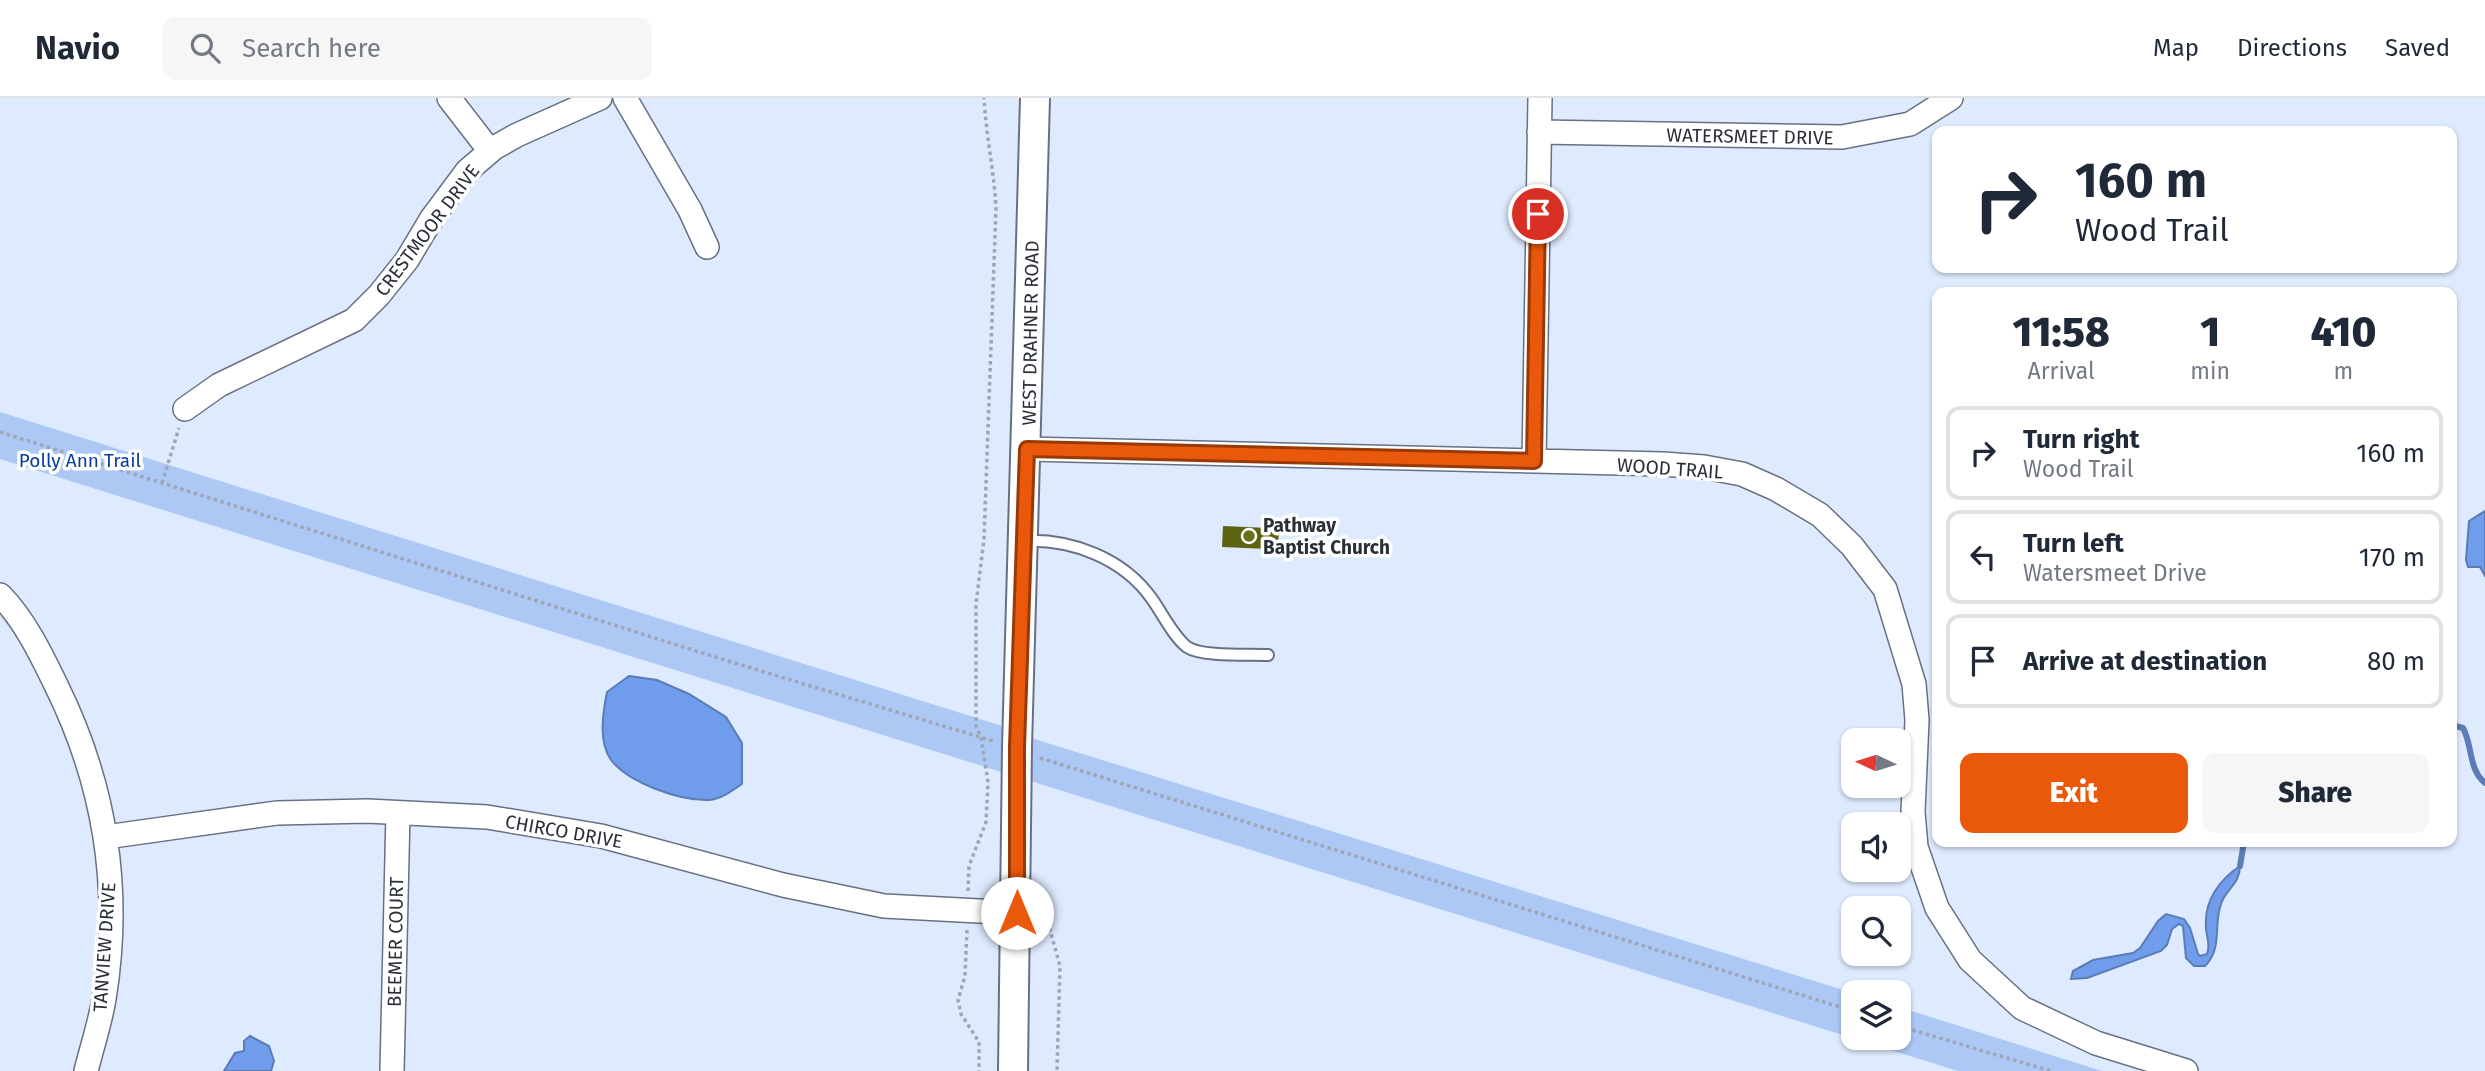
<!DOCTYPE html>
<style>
body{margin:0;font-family:"Fira Sans",sans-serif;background:#f6f6f7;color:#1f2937;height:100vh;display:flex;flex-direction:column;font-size:26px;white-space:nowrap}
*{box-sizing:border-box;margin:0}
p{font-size:23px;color:#747a83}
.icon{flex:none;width:38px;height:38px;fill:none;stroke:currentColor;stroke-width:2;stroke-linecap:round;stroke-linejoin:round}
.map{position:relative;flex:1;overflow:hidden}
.details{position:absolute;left:1932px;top:189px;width:525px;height:560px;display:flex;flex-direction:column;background:#fff;border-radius:14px;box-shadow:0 2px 5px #0004}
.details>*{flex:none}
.top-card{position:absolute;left:1932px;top:28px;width:525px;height:147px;border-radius:14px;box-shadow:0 2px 5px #0004;background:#fff;color:#1f2937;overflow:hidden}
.needle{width:46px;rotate:274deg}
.controls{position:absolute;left:1841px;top:630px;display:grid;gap:14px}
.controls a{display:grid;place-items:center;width:70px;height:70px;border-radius:14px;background:#fff;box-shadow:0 2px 5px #0004;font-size:35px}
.pin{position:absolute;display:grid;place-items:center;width:60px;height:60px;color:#fff;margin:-30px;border:4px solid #fff;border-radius:50%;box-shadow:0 2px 7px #0007}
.me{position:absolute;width:77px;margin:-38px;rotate:0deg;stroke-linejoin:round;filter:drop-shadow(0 0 5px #0008)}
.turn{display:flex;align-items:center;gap:24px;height:147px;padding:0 28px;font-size:32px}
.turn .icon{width:91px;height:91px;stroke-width:2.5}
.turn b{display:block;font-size:49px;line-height:60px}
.eta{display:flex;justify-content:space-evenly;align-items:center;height:119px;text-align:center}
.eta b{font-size:42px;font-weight:800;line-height:49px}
.action{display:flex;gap:14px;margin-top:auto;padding:14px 28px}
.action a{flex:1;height:80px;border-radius:14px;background:#ea580c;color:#fff;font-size:28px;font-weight:800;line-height:80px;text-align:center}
.action a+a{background:#f6f6f7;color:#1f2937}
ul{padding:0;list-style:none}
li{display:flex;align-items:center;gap:21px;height:94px;margin:0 14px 10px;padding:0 14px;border:4px solid #e0e1e3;border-radius:14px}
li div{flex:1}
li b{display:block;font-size:26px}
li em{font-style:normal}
header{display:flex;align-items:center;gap:42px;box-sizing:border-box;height:98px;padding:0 35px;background:#fff;border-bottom:2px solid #e0e1e3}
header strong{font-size:33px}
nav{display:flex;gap:38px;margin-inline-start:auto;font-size:24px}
.search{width:490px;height:63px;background:#f6f6f7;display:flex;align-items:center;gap:18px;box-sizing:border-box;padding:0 24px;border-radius:14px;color:#747a83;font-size:26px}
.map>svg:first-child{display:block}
.green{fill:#adc8f5}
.water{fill:#6f9ceb;stroke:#5b7cb5;stroke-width:2}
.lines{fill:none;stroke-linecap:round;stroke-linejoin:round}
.stream{stroke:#5b7cb5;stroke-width:6}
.building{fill:#5d6310}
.service-casing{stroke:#677183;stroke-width:14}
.minor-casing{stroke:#677183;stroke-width:26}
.tertiary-casing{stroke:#677183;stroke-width:32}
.path{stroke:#9da6b6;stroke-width:3.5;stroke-dasharray:3.5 3.5;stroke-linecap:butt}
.service{stroke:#fff;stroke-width:10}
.minor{stroke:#fff;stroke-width:23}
.tertiary{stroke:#fff;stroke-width:28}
.route-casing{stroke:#983908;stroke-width:18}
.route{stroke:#ea580c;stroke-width:12}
.poi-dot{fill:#697016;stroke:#fff;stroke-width:2.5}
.labels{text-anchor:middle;stroke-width:7;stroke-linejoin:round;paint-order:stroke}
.street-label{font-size:19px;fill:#2b3038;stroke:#fff}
.park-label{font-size:19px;fill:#093e98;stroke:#fff}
.poi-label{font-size:19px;font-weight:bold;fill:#2b3038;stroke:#fff;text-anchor:start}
</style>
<header>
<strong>Navio</strong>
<div class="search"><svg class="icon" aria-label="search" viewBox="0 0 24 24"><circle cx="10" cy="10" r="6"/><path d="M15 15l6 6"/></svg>Search here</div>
<nav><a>Map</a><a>Directions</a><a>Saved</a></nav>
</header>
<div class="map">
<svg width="2485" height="973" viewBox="0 0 2485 973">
<rect width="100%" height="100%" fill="#deeafe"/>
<path class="green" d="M0,314L1015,632V635L1853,895V940H1899V909L2102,973H1958L0,361Z"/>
<path class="water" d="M2485,413V478L2480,469H2468L2466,462L2469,423Z
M629,578L657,582L689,596L726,619L742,645V686C732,693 721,701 709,702C680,703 629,685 611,662C598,644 603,614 607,594Z
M2240,768C2240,786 2226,791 2221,806C2213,828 2223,850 2205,868H2194L2186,860L2183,828L2179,826L2172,831L2167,847L2161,853L2087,880L2071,881L2073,873L2093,862L2133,855L2140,850L2158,823L2166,816L2184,821L2190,830L2198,856L2200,858L2207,856C2211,846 2206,839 2206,829C2204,803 2219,782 2240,768Z
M250,938L269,948L274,963L271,973H224L235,955L244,953V943Z"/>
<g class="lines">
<path class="stream" d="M2452,627L2463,630C2473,648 2468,671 2485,685
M2240,768L2244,744"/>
</g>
<path class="building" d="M1223,428L1269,430V433H1279L1278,449L1268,448V451L1222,449Z"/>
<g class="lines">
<g class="service-casing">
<path id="service" d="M1024,443C1072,441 1123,460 1152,501C1162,515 1173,538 1187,549C1202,559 1249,556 1268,557"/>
</g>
<g class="minor-casing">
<path id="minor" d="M449,0L490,53
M625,0L690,112L707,149
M1539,34L1842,39L1910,26L1951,0
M185,311L219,287L354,222L379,197L407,162L432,120L467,73L494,50L517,37L600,0
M1027,351L1663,366L1704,369L1742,376L1776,391L1820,417L1852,448L1885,491L1914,586L1917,622L1913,714L1916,749L1937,810L1970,862L2022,910L2096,945L2186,973
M1534,363L1540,0
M0,497C24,521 41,556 56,587C105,686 122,791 104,901C100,925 92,949 86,973
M106,739L277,715L367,713L487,719L601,738L783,787L884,808L1017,815
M392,973L398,715"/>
</g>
<g class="tertiary-casing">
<path id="tertiary" d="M1013,973L1017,649L1035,0"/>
</g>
<path class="path" d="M0,334L728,563L993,643
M162,385L179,330
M1040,660L1853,913
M968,793L969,768L986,724L988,684L981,639L976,628V506L984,441L996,110C994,73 986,37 984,0
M1040,796L1060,868L1057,973
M967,832L965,878L958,902L961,916L979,944V973
M1899,928L2051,973"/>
<use href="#service" class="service"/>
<use href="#minor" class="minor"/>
<use href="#tertiary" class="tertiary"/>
</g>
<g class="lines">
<g class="route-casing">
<path id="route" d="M1017,815V649L1027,351L1534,363L1538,116"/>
</g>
<use href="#route" class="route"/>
</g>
<circle class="poi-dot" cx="1249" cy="438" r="7"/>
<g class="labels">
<g class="street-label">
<text transform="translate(1750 38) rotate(1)" y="7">WATERSMEET DRIVE</text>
<text transform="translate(427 132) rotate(-53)" y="7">CRESTMOOR DRIVE</text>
<text transform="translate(1030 235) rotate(-89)" y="7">WEST DRAHNER ROAD</text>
<text transform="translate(1670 370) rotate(4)" y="7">WOOD TRAIL</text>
<text transform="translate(564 733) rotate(10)" y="7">CHIRCO DRIVE</text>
<text transform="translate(395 844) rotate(-89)" y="7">BEEMER COURT</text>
<text transform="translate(104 849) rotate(-86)" y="7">TANVIEW DRIVE</text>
</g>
<g class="park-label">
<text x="80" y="369">Polly Ann Trail</text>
</g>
<g class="poi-label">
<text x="1263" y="434">Pathway<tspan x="1263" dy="22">Baptist Church</tspan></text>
</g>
</g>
</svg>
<div class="controls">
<a><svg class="needle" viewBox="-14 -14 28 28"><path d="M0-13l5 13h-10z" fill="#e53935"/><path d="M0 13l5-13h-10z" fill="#747a83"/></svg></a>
<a><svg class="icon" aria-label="sound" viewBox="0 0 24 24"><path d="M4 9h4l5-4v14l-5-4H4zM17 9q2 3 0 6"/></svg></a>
<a><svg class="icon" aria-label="search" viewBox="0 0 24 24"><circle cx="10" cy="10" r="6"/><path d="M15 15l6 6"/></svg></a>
<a><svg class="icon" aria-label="layers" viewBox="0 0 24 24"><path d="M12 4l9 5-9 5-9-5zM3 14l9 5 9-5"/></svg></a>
</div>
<div class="pin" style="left:1538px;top:116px;background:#d93025"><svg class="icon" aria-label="arrive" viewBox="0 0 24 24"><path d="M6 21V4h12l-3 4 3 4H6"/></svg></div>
<svg class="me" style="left:1017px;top:815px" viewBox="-20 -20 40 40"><circle r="19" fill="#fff"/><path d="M0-13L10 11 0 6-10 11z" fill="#ea580c"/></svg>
<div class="top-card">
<div class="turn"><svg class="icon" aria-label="right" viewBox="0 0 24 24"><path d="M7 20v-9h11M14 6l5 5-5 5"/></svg><div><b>160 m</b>Wood Trail</div></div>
</div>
<section class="details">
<div class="eta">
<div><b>11:58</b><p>Arrival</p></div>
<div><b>1</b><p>min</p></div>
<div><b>410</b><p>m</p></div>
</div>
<ul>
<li><svg class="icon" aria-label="right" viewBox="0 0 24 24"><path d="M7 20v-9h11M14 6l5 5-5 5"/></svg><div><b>Turn right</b><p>Wood Trail</p></div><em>160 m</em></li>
<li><svg class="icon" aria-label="left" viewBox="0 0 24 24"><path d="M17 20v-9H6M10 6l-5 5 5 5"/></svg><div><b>Turn left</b><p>Watersmeet Drive</p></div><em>170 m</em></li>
<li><svg class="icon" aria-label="arrive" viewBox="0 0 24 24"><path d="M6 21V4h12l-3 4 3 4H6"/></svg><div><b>Arrive at destination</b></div><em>80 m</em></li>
</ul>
<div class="action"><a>Exit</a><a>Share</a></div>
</section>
</div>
